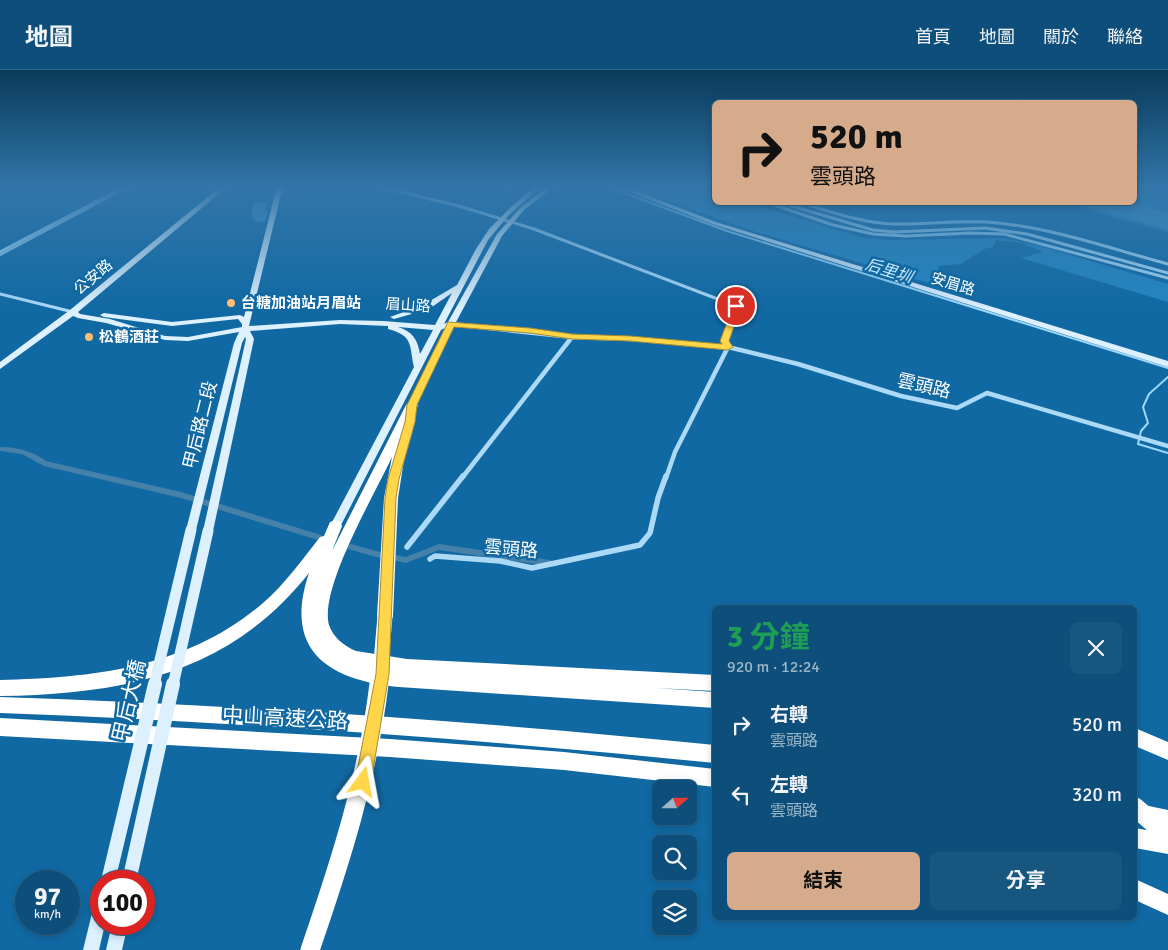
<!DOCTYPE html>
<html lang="zh-TW">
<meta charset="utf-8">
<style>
body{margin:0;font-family:Signika,"Noto Sans TC",sans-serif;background:#16567f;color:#f1f3f6;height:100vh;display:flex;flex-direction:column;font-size:19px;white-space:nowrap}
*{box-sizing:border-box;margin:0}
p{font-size:16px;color:#9ab5c7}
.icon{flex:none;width:28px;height:28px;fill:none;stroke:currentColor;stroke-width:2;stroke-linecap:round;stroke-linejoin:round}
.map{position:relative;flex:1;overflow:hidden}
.side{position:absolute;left:712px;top:535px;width:425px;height:315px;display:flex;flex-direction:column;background:#0d4f7a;border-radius:8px;box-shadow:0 2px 8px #0003,0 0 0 1px #2d668b}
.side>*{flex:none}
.top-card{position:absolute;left:712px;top:30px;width:425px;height:105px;border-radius:8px;box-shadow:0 2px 8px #0003,0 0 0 1px #2d668b;background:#d6ab8b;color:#111;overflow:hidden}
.needle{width:32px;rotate:69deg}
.controls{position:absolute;left:652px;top:710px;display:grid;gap:10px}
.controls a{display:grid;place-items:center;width:45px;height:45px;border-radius:8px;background:#0d4f7a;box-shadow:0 2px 8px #0003,0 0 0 1px #2d668b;font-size:25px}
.speed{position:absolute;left:15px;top:800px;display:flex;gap:10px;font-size:25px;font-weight:700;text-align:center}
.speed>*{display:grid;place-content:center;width:65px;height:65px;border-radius:50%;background:#0d4f7a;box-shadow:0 2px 8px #0003,0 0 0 1px #2d668b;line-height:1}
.speed small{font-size:12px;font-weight:400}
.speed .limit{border:8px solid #d22;background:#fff;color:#111}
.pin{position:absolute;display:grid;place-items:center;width:42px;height:42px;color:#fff;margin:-21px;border:2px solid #fff;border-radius:50%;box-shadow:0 1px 5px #0007}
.me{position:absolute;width:55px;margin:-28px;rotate:13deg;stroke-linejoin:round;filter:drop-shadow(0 0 4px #0008)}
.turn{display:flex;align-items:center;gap:18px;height:105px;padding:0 15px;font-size:22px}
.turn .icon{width:65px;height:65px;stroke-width:2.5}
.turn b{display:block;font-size:35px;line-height:42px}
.round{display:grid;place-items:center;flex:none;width:52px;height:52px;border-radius:8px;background:#16567f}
.head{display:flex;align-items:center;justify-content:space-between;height:85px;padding:0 15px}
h1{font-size:30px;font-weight:700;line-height:38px;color:#1e9e55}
.action{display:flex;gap:10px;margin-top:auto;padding:10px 15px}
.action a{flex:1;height:58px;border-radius:8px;background:#d6ab8b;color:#111;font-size:20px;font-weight:700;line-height:58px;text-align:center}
.action a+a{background:#16567f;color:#f1f3f6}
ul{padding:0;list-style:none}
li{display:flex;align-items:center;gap:15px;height:70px;padding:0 15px}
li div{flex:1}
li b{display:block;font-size:19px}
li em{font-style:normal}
header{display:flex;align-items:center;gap:30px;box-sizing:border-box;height:70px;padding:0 25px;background:#0d4f7a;border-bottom:1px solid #2d668b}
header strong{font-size:24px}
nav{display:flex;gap:28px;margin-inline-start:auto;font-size:18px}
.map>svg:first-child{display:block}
.green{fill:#2485c1}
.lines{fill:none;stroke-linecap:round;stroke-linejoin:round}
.stream{stroke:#9dd7f9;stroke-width:2}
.canal{fill:#4681aa;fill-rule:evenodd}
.building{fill:#4397cc}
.street-far2{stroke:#abd9f6;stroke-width:3}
.street-far1{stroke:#abd9f6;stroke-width:4.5}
.street{stroke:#abd9f6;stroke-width:5.5}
.secondary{fill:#dcf0fe;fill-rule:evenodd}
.highway{fill:#fff;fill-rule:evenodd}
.secondary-bridge-far1{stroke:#dcf0fe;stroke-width:11}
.secondary-bridge{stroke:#dcf0fe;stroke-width:14}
.highway-bridge-far1{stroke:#fff;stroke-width:15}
.highway-bridge{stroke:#fff;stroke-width:19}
.route{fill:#ffd54a;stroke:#a68a30}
.poi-dot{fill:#ffbe70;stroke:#1169a3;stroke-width:2}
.labels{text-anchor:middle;stroke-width:5;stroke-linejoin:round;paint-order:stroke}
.far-street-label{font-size:15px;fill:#fff;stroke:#1169a3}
.far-poi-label{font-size:15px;font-weight:bold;fill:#fff;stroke:#1169a3;text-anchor:start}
.far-water-label{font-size:16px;font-style:italic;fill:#c7e8fd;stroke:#1169a3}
.street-label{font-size:18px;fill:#fff;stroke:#1169a3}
.near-street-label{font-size:21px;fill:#fff;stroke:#1169a3}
</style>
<header>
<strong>地圖</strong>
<nav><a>首頁</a><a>地圖</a><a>關於</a><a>聯絡</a></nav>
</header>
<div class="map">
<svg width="1168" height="880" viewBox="0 0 1168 880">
<rect width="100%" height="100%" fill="#1169a3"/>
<path class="green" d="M625,116H699L715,121V132L748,133L861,167L887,170L1003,168L1040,176L1168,214V232L1021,188L1043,182L1022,173L996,170L993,177L984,179L961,194L939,196L935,215L750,160Z
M1135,116H1168V162L1061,133L1135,132Z"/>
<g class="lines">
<path class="stream" d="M605,116L727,161L1168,298
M0,185L130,116
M1168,307L1149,324L1143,337L1148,353L1141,361L1138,374L1168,383"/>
<path class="canal" d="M0,377C17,377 32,381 46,391L181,422L318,464L321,465L322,467L321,469L318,470L181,428L44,396L22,384L0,381Z
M351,474L380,482L383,483L384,485L383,487L380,488L348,479L347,477L348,475Z
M439,474L550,490L553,491L554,493L553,495L550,496L439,480L406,493L393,490L392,488L393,486L396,485L406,487Z"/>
</g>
<path class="building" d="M268,132L265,141H268L265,151L256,152L251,144L254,133Z
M1078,132H1126L1168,142V159L1077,134Z"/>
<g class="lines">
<path class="street-far2" d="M376,116L459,136L534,159L736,236L733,245
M766,132L833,155L873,164L906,166L971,163L1004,164L1168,208
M778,132L873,160L895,162L985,158L1027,164L1168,203
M799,132C831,142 862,153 895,154C929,155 964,149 998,153C1056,159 1112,179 1168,194
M0,182L126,116
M0,224L73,242"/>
<path class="street-far1" d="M451,254L572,267L630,269L728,277L798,294L901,326L957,338L987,323L1168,376
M462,408L572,267
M666,408L675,382L728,277L725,271L734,243"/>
<path class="street" d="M407,477L463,406
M430,489L435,486L500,491L532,498L640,475L650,463L658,428L666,406"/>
<path class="secondary" d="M221,116H228L78,242L80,244L110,249L165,266L188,267L242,257V254L238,249L172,256L104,247L100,245L104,243L172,252L240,245L244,247L277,116H283L249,256L340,250L383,251L435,255L452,223L429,239L394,249L390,247L423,235L457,215L476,179L489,159L512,136L535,116H542L508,146L488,170L444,254L448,252L497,164L520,138L548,116H555L524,140L502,166L455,254L416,335L412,338L409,337L408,335L445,258L441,260L339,459H331L330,456L414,297C409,275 414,266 388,259V256L340,254L250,261L254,269L213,461L212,464H204L203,461L246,269L245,267L242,273L196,460L195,463H187L186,460L234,273L239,262L188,271L165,270L106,253L78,248L73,246L0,299V292L70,240ZM398,257L433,260L420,284C418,270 412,261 398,257Z
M614,116H623L716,152L1168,291V297L712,154Z
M101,831V854H105L99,880H83L93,839L96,834Z
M112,854H128L122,880H106Z"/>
<path class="highway" d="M412,331L418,335L408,356L413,360L404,390L398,428L393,546L391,551L385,553L379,551L377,546L384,428L392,387C375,424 319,518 329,555C333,567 344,576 356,581L407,589L715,605V621L655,618L715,622V638L399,617C327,610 283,580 309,503C229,604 123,624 0,626V610C95,608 189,597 263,533C285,514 302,490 320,467L324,466L330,452L335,450L340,452L342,456L332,481L406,335Z
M0,627C239,635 477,651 715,675V693C477,669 239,652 0,643Z
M0,648L390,669L564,682L715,699V717L564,700L390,687L0,666Z
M1135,658L1168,672V690L1135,676Z
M1144,735L1168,740V760L1137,752L1135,746L1137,738Z
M1135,758L1168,764V784L1135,778Z
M1135,809L1168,824V845L1135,830Z"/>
<path class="secondary-bridge-far1" d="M154,615L191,460
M173,615L208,461"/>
<path class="secondary-bridge" d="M108,811L155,614
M129,811L173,614"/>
<path class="highway-bridge-far1" d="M379,615L385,546"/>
<path class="highway-bridge" d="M1135,737L1168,766
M310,880C340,793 368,706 379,614"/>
</g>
<linearGradient id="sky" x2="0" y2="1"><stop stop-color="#093a5a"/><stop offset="0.49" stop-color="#3276a9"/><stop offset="1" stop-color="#3276a9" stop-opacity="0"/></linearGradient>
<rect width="1168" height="239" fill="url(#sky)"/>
<path class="route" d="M734,234L741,236L729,271L733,277L728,280L630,271L572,269L530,263L454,257L417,335L415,352L399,409L396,428L389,604L371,712L368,718L363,720L358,718L355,712L376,604L385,428L388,409L405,352L407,335L448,252L530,258L572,264L630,266L722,274L720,271Z"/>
<g class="poi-dot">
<circle cx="231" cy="233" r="5"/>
<circle cx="89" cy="267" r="5"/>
</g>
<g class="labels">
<g class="far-street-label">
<text transform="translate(93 207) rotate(-40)" y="5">公安路</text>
<text transform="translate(953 214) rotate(17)" y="5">安眉路</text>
<text transform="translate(408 235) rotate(4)" y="5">眉山路</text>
</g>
<g class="far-poi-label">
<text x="241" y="238">台糖加油站月眉站</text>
<text x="99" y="272">松鶴酒莊</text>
</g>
<g class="far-water-label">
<text transform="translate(889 200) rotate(17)" y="6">后里圳</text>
</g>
<g class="street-label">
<text transform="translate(924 316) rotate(13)" y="6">雲頭路</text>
<text transform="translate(200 355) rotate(-76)" y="6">甲后路二段</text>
<text transform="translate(511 479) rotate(5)" y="6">雲頭路</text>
</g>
<g class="near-street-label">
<text transform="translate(129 631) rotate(-77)" y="7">甲后大橋</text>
<text transform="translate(285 648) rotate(3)" y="7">中山高速公路</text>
</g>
</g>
</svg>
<div class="controls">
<a><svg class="needle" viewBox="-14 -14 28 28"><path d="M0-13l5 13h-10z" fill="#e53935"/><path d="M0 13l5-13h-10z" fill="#9ab5c7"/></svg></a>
<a><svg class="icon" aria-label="search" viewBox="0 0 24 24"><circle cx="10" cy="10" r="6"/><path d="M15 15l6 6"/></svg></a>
<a><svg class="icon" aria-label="layers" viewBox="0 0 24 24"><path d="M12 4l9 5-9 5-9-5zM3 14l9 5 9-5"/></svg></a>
</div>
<div class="speed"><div>97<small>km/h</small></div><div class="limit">100</div></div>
<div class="pin" style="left:736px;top:236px;background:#d93025"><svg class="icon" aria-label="arrive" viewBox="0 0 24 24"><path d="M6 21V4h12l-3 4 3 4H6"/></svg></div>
<svg class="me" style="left:363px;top:712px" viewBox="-20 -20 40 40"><path d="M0-17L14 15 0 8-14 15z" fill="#ffd54a" stroke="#fff" stroke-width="4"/></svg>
<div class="top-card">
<div class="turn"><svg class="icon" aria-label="right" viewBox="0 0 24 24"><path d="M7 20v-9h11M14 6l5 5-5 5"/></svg><div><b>520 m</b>雲頭路</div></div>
</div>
<section class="side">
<div class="head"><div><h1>3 分鐘</h1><p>920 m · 12:24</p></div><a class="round"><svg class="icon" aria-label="close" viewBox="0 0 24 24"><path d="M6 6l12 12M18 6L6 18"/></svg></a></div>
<ul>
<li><svg class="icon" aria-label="right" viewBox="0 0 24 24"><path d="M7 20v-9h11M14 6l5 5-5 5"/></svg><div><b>右轉</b><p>雲頭路</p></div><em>520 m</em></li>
<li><svg class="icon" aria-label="left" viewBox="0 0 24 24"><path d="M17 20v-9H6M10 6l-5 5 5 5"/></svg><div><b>左轉</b><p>雲頭路</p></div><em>320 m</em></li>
</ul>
<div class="action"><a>結束</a><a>分享</a></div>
</section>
</div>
